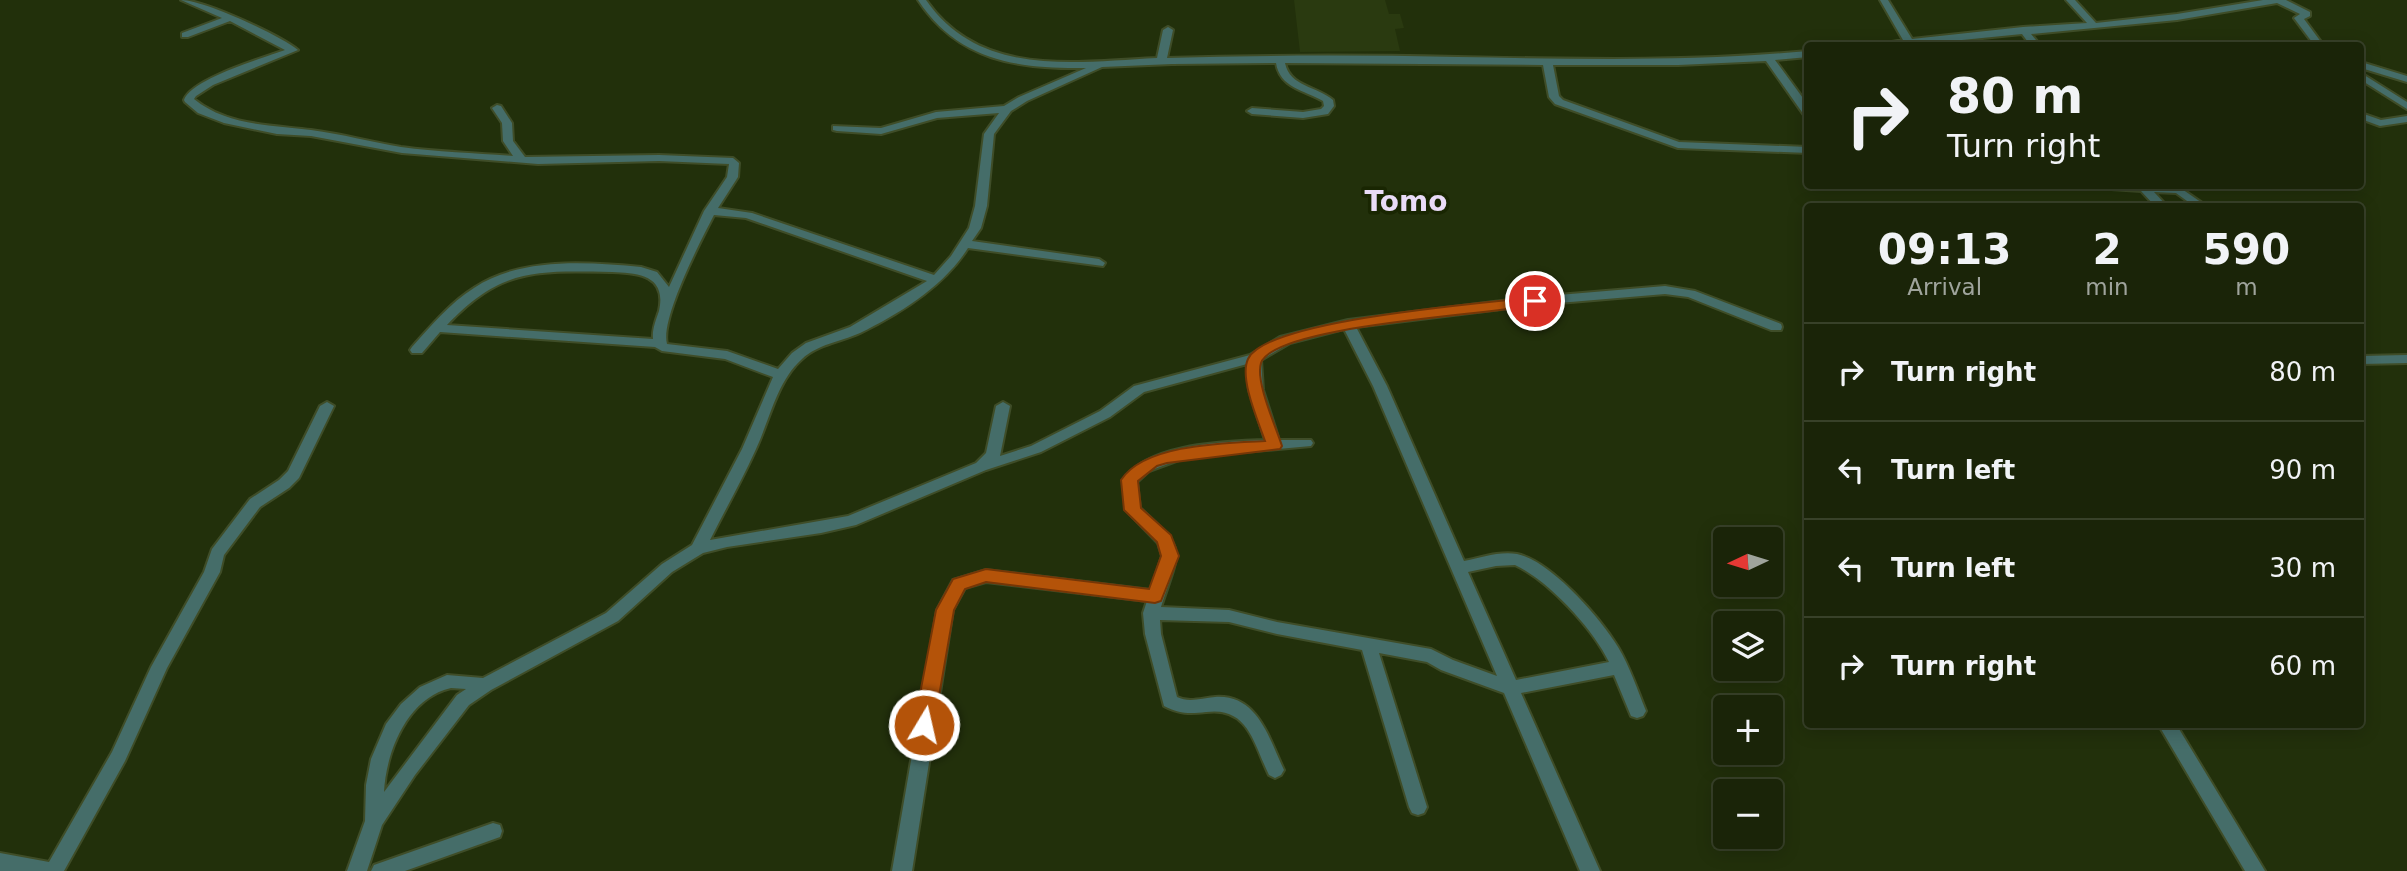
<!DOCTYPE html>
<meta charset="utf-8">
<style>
body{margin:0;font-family:"DejaVu Sans",sans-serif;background:#273016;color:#f1f3f6;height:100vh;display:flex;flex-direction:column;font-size:26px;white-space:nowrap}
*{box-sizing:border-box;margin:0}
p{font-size:23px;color:#9fa49c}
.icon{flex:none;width:38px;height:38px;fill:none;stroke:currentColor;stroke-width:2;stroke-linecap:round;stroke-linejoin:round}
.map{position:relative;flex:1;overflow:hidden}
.drawer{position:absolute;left:1804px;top:203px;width:560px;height:525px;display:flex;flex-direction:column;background:#1a2408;border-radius:7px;box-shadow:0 4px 18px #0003,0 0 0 2px #384129}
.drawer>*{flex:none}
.guide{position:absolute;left:1804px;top:42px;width:560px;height:147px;border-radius:7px;box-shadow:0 4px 18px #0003,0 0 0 2px #384129;background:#1a2408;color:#f1f3f6;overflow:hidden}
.needle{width:46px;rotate:266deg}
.buttons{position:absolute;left:1713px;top:527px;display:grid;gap:14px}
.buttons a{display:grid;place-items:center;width:70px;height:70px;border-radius:7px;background:#1a2408;box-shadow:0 4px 18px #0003,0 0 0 2px #384129;font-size:35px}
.pin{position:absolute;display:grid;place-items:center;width:60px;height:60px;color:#fff;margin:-30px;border:4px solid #fff;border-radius:50%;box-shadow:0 2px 7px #0007}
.me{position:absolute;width:77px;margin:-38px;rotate:9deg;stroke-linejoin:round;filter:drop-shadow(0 0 5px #0008)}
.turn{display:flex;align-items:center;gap:24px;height:147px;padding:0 28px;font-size:32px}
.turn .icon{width:91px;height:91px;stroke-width:2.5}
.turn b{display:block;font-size:49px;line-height:60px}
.eta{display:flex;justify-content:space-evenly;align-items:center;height:119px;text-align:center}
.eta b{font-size:42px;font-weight:600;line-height:49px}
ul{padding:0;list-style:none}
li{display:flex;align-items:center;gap:21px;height:98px;padding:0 28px;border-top:2px solid #384129}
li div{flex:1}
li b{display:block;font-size:26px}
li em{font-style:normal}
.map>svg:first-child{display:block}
.built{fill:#2a3a10}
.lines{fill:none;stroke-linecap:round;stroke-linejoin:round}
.minor-casing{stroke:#3f4d28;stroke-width:4}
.minor{fill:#456d69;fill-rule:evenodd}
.route{fill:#b45309;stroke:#753606;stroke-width:2}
.labels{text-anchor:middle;stroke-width:7;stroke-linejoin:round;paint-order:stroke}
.district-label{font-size:28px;font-weight:bold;fill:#e9dbf7;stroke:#192602}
</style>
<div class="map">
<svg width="2407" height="871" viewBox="0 0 2407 871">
<rect width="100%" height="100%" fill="#22300b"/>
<path class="built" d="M1294,0H1385L1389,14H1400L1404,28L1395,29L1400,51L1300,52Z"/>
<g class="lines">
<g class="minor-casing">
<path id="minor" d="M181,0C204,0 279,35 298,50L213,85L196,96L194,99C227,126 272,125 311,130C342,134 371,142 401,147C438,152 476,153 513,156L503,141L502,123L492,108L497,105L501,106L512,123L513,141L525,157L659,155L733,158L739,163L738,177L718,208L752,213L934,275L951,256L969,228L975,206L984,134L999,113L937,118L881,134L837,131L833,130V126L881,128L936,112L1004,106L1019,97L1086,68C1018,69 958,61 918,0H926C980,78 1075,62 1157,58L1163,30L1168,27L1173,30L1167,58C1264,55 1361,55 1458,57C1575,59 1691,62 1808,51V57L1775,60L1808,105V116L1804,115L1766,61L1678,65H1553L1559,96L1563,100L1679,142L1808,147V153L1678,148L1555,104L1549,97L1543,65L1285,63C1290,87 1317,86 1333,100L1334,106L1328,114L1303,118L1252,114L1247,111L1252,108L1303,112L1321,109L1324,106L1323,101C1304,90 1280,88 1276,63L1172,64L1102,67L1027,101L1011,111L994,134L987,206L981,228L972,241L1099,259L1105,263L1103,266L968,248C944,286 901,313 860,333C840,342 818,344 802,359C777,381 770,419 756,449C742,480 725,510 710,540L848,516L976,463L986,453L996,406L1003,402L1010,406L1000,456L1031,446L1100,411L1134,386L1250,355L1280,337L1348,320L1535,297L1665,286L1695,291L1781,324L1782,327L1781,330H1771L1688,297L1665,294L1535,305L1356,327L1387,386L1464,561C1480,558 1499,551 1517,554C1551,561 1600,618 1618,647C1630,667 1637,689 1646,711L1643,716L1637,718L1631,716L1614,675L1521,693L1600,871H1580L1504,693L1441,670L1427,662L1379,653L1427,807L1424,813L1418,815L1412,813L1409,807L1362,650L1277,634L1229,622L1160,620L1161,634L1177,697C1189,703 1202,698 1215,697C1258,694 1269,739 1284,770L1281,775L1275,778L1269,775C1254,745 1249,706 1206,712C1190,714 1179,714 1164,706L1145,634L1143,613L1147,601L986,582L965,588L953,610L912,871H892L937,610L953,580L986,570L1151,590L1162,556L1158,543L1126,510L1123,480C1149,443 1223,442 1265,440L1249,390L1247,364L1144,392L1110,417L1041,452L986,470L856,525L821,533L727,547L703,553L672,572L618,621L491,690L469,705L415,775L382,825L367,871H347L365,821L366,785L371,759L386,724L401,704L420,687L447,675L483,678L606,613L662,564L692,545L742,449L773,377L725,359L662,351L655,347L440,332L422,353H412L410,350L412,347C431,326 450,303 474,288C520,257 588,262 641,267L657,272L669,287L704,211L727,177L729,164L659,161L538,164L402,153L311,136L277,134L224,123L198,113L185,102L184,100C191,79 263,58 285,50L230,21L188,37H182V33L222,18ZM714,215L746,218L927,281L850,327L806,343L792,353L778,369L727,351L667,344C660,319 701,240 714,215ZM612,272C638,273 667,275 659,311C656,320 652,329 653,339L447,325C502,267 537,271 612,272ZM1344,329L1373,386L1497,676L1453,660L1431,649L1277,622L1229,610L1161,607C1180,548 1188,552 1140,508L1137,482L1149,471L1187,457L1311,446L1313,443L1311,440H1279L1263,390L1261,360L1290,343ZM1515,565C1549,581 1593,629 1609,662L1516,680L1468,572L1496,566ZM451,688L466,689L457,695L384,792C386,752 407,698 451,688Z
M1880,0H1888L1912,39L2023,27L2087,23L2066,0H2075L2096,23L2177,14L2263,0H2286L2310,12V16L2304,19L2324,46H2315L2294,18L2300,14L2277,3L2177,20L2031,34L2041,46H2031L2022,34L1902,46H1870L1903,40Z
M2361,62L2407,76V82L2361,68Z
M2361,73L2407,102V109L2361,80Z
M2361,113L2381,120L2407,116V122L2380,126L2361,119Z
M2105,186L2179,187L2205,205L2194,206L2176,193L2154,192L2167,206H2155L2141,191L2111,189Z
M2407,355V363L2361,364V356Z
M327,402L334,406L299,478L289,488L260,507L224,555L220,572L167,668L125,761L64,871H0V853L49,862L112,752L151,667L204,572L212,549L250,499L279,480L288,471L320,406Z
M2158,724H2176L2265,871H2245Z
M493,823L500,825L502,831L500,837L405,871H371L374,865Z"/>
</g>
<use href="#minor" class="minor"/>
</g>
<path class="route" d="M1535,297L1542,301L1540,304C1497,315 1275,324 1261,363C1255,381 1276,427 1282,446L1280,449L1167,463L1157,466L1138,481L1141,508L1171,535L1179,556L1161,601L1155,603L986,582L965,589L954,610L934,725L931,731L924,733L917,731L914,725L936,610L953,579L986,569L1149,589L1161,556L1157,542L1124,510L1121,480C1144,444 1225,443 1265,441C1258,421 1239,378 1248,359C1266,319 1488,303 1535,297Z"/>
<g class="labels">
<g class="district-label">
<text x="1406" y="211">Tomo</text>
</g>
</g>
</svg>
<div class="buttons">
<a><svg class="needle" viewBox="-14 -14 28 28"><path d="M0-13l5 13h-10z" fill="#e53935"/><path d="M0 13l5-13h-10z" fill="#9fa49c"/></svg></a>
<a><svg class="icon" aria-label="layers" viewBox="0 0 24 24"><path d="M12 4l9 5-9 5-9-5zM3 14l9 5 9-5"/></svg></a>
<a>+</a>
<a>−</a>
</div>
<div class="pin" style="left:1535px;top:301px;background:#d93025"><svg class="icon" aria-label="arrive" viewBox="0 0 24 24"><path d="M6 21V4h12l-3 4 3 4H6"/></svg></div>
<svg class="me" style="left:924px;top:725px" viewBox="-20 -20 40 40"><circle r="17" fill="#b45309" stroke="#fff" stroke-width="3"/><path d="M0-11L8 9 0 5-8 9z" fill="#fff"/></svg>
<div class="guide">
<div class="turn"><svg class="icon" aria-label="right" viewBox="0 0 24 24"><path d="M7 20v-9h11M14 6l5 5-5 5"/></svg><div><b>80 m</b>Turn right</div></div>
</div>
<section class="drawer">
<div class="eta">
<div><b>09:13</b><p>Arrival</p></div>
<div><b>2</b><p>min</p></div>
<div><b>590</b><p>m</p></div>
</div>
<ul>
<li><svg class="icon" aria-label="right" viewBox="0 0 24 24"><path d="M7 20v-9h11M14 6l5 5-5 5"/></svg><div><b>Turn right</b></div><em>80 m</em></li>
<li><svg class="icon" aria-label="left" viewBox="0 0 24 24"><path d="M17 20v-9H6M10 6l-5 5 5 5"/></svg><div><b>Turn left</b></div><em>90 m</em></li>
<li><svg class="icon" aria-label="left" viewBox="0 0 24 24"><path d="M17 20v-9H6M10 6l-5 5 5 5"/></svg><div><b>Turn left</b></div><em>30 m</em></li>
<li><svg class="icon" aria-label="right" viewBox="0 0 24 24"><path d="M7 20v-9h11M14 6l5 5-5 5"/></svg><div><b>Turn right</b></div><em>60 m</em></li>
</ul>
</section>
</div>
